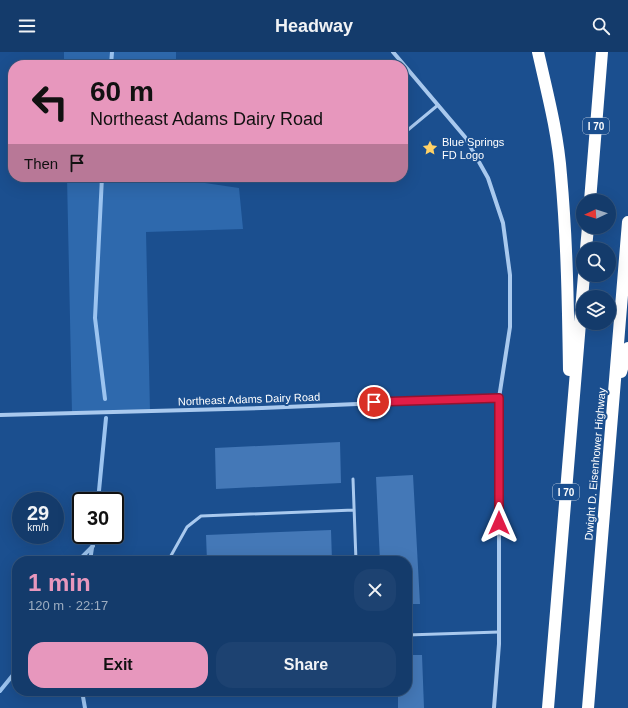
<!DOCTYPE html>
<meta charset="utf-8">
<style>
body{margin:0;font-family:Arial,sans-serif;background:#1d4271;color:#f1f3f6;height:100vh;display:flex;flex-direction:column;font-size:15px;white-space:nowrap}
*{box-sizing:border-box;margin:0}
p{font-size:13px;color:#9dadc1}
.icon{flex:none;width:22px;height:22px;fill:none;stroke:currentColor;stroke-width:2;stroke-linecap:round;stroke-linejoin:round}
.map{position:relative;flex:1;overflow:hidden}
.panel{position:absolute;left:12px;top:504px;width:400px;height:140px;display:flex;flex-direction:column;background:#143b6b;border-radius:16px;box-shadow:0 4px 16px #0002,0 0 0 1px #33557e}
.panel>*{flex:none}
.guide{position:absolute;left:8px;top:8px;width:400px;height:122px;border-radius:16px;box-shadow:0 4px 16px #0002,0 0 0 1px #33557e;background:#e797bd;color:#111;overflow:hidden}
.needle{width:26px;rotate:266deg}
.fabs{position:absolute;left:576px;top:142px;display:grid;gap:8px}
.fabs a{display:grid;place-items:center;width:40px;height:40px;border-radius:50%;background:#143b6b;box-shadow:0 4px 16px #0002,0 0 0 1px #33557e;font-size:20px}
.speed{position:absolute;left:12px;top:440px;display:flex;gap:8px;font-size:20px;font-weight:700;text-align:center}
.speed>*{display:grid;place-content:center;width:52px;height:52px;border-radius:50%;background:#143b6b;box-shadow:0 4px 16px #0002,0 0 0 1px #33557e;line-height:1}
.speed small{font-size:10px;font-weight:400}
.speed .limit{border:2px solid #111;border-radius:6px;background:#fff;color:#111}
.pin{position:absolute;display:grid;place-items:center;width:34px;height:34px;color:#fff;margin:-17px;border:2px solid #fff;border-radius:50%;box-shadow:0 1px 4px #0007}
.me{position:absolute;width:44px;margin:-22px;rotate:0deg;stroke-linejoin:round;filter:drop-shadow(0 0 3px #0008)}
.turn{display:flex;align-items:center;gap:14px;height:84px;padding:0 16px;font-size:18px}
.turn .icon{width:52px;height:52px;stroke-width:2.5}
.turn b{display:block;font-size:28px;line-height:34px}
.then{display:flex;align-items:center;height:38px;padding:0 16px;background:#0003;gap:8px;font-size:15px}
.round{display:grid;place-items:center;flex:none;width:42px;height:42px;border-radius:16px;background:#1d4271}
.head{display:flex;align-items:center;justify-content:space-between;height:68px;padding:0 16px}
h1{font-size:24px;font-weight:800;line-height:30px;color:#e797bd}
.primary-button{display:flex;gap:8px;margin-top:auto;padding:8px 16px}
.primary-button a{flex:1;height:46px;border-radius:16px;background:#e797bd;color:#111;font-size:16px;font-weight:800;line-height:46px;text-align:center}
.primary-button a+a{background:#1d4271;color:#f1f3f6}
header{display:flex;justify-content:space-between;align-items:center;height:52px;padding:0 16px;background:#143b6b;font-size:18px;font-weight:800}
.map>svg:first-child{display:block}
.green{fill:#2e69ad}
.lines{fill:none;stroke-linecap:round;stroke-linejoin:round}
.stream{stroke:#9cc4f0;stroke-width:4}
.building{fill:#4478b7}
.service{stroke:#a9c9ee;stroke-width:3}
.minor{stroke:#a9c9ee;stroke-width:4}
.motorway{stroke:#fff;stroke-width:12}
.route-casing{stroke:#92132f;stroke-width:10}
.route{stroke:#e11d48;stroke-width:7}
.labels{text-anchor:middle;stroke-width:4;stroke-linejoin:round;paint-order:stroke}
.shield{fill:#1b4f8f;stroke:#bbcadd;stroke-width:1}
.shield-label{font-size:10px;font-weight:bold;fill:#fff}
.poi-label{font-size:11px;fill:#fff;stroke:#1b4f8f;text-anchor:start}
.street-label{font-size:11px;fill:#fff;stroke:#1b4f8f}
</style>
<header><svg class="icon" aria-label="menu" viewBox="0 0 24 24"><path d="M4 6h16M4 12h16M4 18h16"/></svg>Headway<svg class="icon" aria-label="search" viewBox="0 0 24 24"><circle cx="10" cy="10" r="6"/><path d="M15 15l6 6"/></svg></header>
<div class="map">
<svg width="628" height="656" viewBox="0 0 628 656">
<rect width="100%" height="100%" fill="#1b4f8f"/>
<path class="green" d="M64,0H176V13H64Z
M67,125H178V127L239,136L243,177L146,180L150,359L72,361Z"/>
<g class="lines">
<path class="stream" d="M111,13L112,0
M102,125L95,266L105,347
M98,449L106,366
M78,509L93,494
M90,509L94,483
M0,639L17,618
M82,639L85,656"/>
</g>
<path class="building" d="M288,7L293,13H245V8Z
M288,125H331V129L289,131Z
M340,390L341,431L216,437L215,396Z
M413,423L420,552H407V509H380L376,425Z
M331,478L332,509H207L206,483Z
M407,603H422L424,656H398V639H407Z"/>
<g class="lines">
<path class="service" d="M403,82L438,53
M353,427L356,509
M168,509L187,475L201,464L354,458
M407,583L499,580"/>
<path class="minor" d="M393,0L465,85L488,126L503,171L510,223V275L499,346V592L494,656
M0,363L262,356L499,346"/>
<path class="motorway" d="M538,0C547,40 558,81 561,123C567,188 568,253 569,318
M590,149L602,0
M586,197L588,175
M621,320L628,296
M548,656L584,223
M588,656L628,170"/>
</g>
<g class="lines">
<g class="route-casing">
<path id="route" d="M374,350L499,346V471"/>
</g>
<use href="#route" class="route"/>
</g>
<defs>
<g id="sight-bare" transform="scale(1.2)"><path d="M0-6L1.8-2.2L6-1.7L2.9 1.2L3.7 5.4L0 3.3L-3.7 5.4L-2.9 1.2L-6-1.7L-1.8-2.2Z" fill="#ffd166" stroke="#1b4f8f" stroke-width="2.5" paint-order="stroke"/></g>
</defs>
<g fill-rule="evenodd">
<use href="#sight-bare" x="430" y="96"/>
</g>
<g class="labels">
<g class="shield">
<rect x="583" y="66" width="26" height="16" rx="3"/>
<rect x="553" y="432" width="26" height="16" rx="3"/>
</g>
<g class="shield-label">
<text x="596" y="78">I 70</text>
<text x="566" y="444">I 70</text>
</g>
<g class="poi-label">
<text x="442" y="94">Blue Springs<tspan x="442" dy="13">FD Logo</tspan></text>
</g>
<g class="street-label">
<text transform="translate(249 347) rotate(-2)" y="4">Northeast Adams Dairy Road</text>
<text transform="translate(595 412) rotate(-85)" y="4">Dwight D. Eisenhower Highway</text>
</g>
</g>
</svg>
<div class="fabs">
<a><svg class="needle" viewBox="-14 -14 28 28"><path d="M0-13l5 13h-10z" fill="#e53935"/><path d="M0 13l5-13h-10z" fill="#9dadc1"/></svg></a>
<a><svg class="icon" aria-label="search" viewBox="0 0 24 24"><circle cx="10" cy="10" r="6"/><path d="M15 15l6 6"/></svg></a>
<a><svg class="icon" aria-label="layers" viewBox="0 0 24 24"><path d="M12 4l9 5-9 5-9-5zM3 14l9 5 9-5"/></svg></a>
</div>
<div class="speed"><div>29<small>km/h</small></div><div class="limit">30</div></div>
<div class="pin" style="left:374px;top:350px;background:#d93025"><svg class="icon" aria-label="arrive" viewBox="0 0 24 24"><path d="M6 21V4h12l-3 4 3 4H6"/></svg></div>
<svg class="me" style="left:499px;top:471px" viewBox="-20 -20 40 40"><path d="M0-17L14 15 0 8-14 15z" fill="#e11d48" stroke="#fff" stroke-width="4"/></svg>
<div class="guide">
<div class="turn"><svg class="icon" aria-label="left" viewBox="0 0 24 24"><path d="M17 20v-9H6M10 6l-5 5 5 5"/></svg><div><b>60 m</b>Northeast Adams Dairy Road</div></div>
<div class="then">Then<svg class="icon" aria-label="arrive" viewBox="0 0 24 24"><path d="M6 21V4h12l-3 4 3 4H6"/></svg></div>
</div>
<section class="panel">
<div class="head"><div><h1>1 min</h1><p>120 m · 22:17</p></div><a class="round"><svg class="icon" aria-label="close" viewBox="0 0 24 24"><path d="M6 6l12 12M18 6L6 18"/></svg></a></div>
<div class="primary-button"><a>Exit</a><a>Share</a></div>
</section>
</div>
